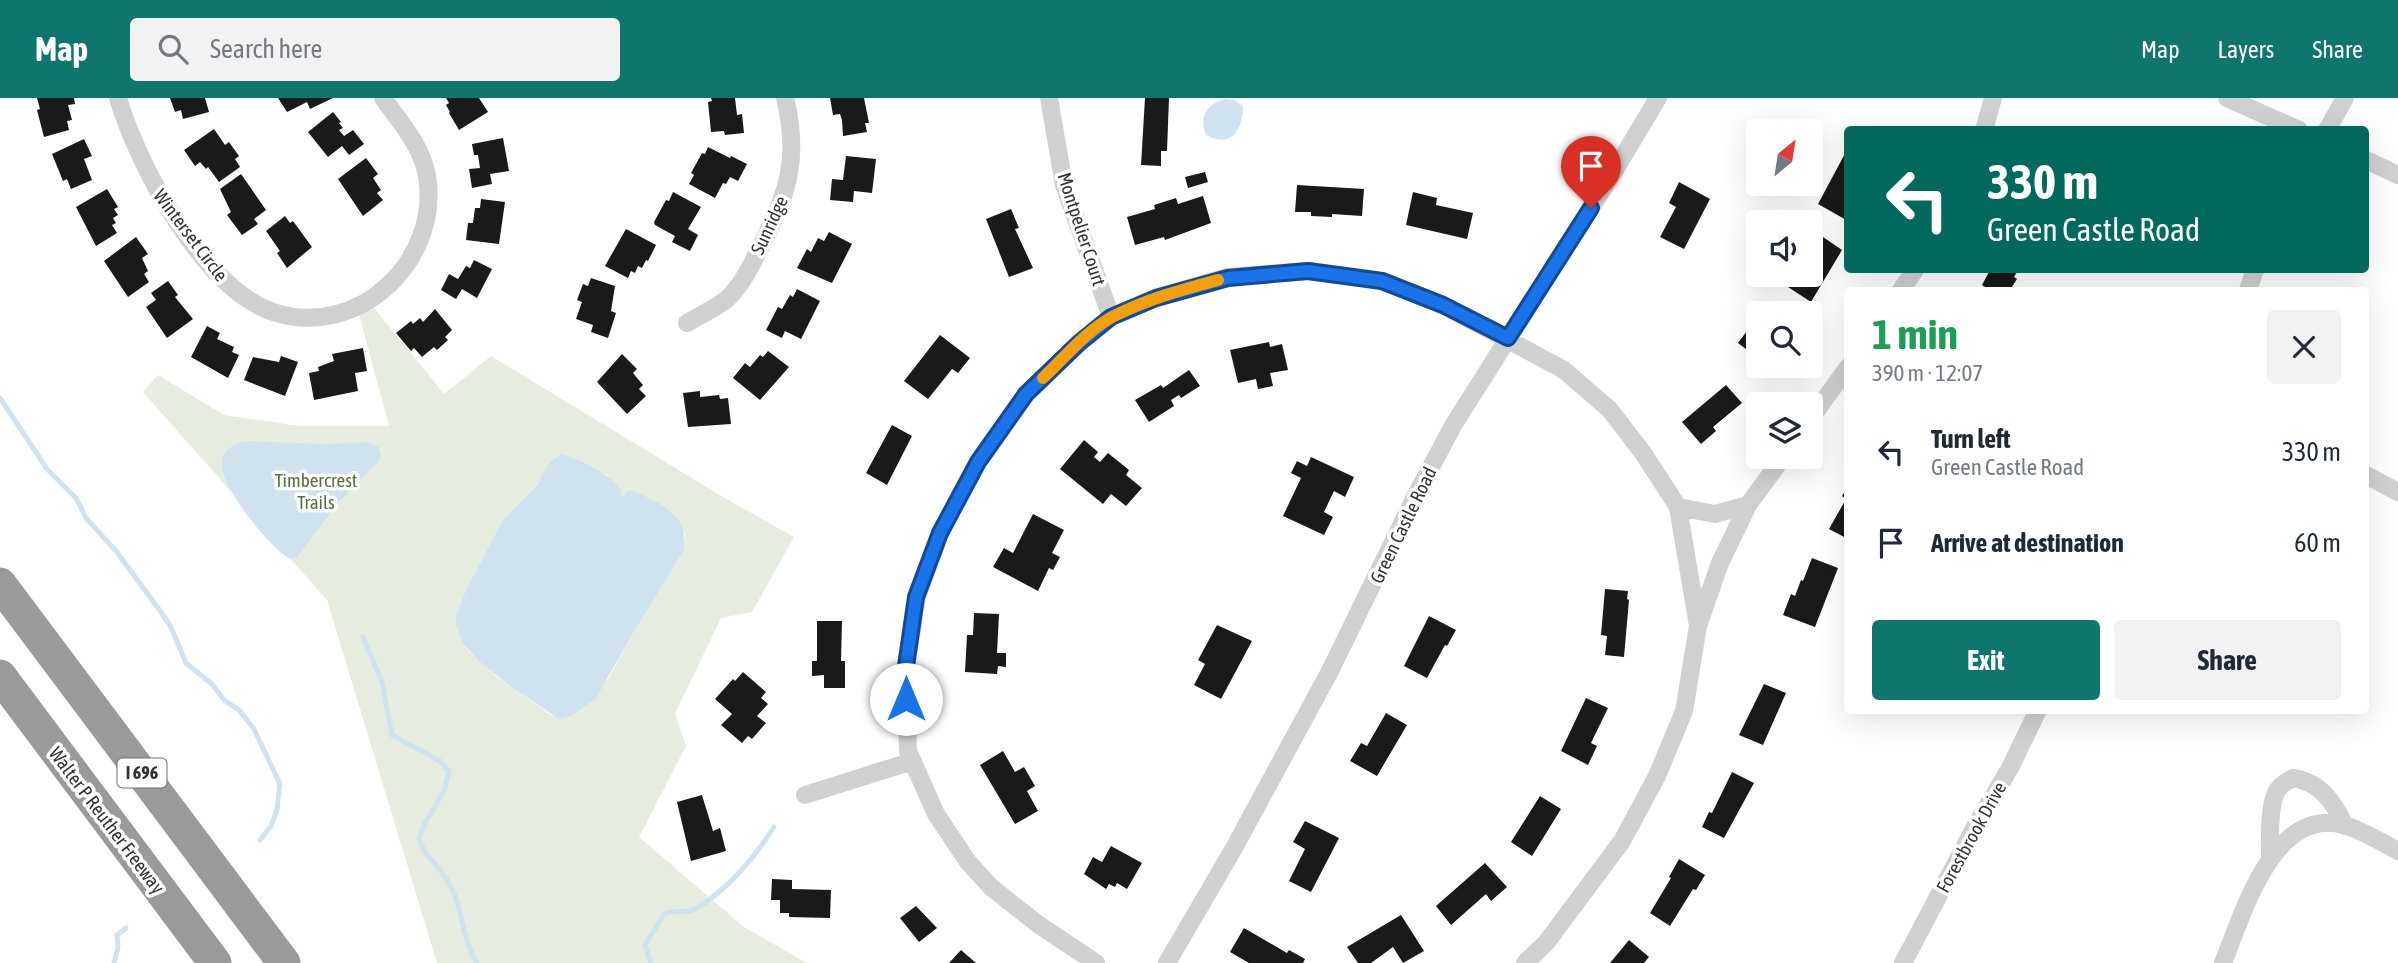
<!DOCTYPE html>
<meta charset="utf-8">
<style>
body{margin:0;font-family:"Asap Condensed",sans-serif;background:#f2f2f3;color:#1f2937;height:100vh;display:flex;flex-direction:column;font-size:26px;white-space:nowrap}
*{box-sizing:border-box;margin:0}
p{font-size:23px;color:#747a83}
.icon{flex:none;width:38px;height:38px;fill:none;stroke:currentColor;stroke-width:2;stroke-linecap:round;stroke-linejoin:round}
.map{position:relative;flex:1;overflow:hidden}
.side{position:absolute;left:1844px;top:189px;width:525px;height:427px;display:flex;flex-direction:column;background:#fff;border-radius:7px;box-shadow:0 7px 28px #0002}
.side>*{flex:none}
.guide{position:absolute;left:1844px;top:28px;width:525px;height:147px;border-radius:7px;box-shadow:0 7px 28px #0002;background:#00695c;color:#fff;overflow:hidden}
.needle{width:46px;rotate:30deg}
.controls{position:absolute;left:1746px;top:21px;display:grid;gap:14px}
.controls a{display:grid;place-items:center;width:77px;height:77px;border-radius:7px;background:#fff;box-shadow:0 7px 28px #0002;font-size:35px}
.pin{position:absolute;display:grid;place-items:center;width:60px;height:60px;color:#fff;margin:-72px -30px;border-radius:50% 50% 50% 0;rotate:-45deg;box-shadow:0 0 7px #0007}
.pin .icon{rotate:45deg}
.me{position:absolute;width:77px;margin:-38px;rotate:0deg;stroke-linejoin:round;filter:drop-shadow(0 0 5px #0008)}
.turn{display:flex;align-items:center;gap:24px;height:147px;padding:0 28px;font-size:32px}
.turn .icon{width:91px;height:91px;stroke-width:2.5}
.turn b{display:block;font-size:49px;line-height:60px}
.round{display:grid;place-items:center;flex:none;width:74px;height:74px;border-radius:7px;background:#f2f2f3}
.headline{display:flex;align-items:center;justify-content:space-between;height:119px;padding:0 28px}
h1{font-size:42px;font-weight:700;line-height:52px;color:#1e9e55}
.button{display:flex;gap:14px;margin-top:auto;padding:14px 28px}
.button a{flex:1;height:80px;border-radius:7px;background:#0f766e;color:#fff;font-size:28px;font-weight:700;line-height:80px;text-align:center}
.button a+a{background:#f2f2f3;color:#1f2937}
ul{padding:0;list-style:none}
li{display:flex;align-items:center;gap:21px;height:91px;padding:0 28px}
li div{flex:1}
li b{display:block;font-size:26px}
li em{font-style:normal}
header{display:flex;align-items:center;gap:42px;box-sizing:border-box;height:98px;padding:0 35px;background:#0f766e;color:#fff}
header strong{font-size:33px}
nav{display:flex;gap:38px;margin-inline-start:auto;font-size:24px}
.search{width:490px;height:63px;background:#f2f2f3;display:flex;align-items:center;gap:18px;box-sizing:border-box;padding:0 24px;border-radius:7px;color:#747a83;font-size:26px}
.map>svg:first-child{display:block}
.green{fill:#e6ecdf;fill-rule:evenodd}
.water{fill:#cfe2ee}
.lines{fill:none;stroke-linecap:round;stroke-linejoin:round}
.stream{stroke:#cfe2ee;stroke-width:5}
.building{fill:#1a1a1a}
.minor{stroke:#d0d0d0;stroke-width:18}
.motorway{stroke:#9a9a9a;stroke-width:33}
.route-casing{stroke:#114b97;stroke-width:18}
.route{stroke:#1a73e8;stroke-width:12}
.slow{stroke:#f59e0b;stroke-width:12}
.labels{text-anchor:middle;stroke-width:7;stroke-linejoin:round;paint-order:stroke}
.shield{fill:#fff;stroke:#707070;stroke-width:2}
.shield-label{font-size:18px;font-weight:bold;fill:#333}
.street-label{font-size:19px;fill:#333;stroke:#fff}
.park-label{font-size:19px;fill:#56703f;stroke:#fff}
</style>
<header>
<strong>Map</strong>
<div class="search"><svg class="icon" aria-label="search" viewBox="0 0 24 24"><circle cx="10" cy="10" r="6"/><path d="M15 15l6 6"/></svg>Search here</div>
<nav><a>Map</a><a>Layers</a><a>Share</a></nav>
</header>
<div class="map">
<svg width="2398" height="865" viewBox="0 0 2398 865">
<rect width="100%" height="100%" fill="#fff"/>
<path class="green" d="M374,210L444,296L491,258L723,399L794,439L752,514L721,520L675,616L686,648L639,739L744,829L807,865H437L327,502L143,294L158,277L224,317L300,328H389L359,216ZM606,376L622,394L621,398L685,435L684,452L632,537L608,581L563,620L551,617L497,579L467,551L456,517L466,492L502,423L529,396L541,380Z"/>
<path class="water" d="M1224,1L1234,2L1243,8C1243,32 1231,51 1206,37C1199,19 1206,7 1224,1Z
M244,343L324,346L368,344L378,349L381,356L379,363L336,407L297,459L290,461C270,450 219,388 222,364C223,351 234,347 244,343Z
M562,356C584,364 608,374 622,393L621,398L624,399L626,394L632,392C660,406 689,415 684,452L632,537L596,600L571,618L559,621L507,586L479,563L462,544L456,527V517L466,492L502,423L536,388L550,364Z"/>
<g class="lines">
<path class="stream" d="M0,300L47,371L76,400L86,420L116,453L161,514L171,529L186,565L212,586L224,602L239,612L254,631L280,686L277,712L271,728L260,742
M363,539L382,584L392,637L440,663L449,673L444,693L424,727L419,741C424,758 438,767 447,782C463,806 461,840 477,865
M114,865L118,849L117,837L126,830
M651,865L645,847L664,816C674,810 685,817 695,811C727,793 755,759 774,729"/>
</g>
<path class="building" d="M37,0H74L75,6L68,7L72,22L67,23L69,32L44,39L37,12L40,11Z
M170,0H205L209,14L183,21L181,12L175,14Z
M278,0H333L310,11L307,4L287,14Z
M446,0H479L488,14L459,32L449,15L450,14L446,7L449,5Z
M711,0H735L737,17L742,16L744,35L725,37L724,33L711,34L708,4L712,3Z
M830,0H864L869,25H865L867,34L843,38L842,22L840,16L833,17Z
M1145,0H1169L1167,53H1161V68L1141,67Z
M333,14L341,24L339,25L343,30L339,32L344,38L353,32L364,46L349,57L342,48L328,59L308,34Z
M214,31L225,47L229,44L239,58L235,61L240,69L219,84L208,69L206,71L200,64L195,68L184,52Z
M503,40L509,73L490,76L492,86L472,90L469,71L480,70L478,57H474L472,46Z
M84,41L92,58L84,61L92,82L71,91L67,81L63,83L52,56Z
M708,49L730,60L731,58L747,66L738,83L730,79L726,86L723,85L715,100L689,86L694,77L691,75L702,55L705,56Z
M1848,50V123L1818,106Z
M846,58L876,61L872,95L854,93L853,104L830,102L832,81L843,82Z
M366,60L378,76L373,80L381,92L377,95L383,102L363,118L338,81Z
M1205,74L1208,84L1188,90L1185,79Z
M241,76L266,112L254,121L258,126L242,137L227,117L231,114L220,91Z
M1679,84L1710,101L1684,151L1660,139L1676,109L1669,105Z
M1297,87L1364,91L1362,118L1332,116V119L1311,118V114H1295Z
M107,91L118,109L114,111L118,117L113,120L116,125L112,127L117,135L96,148L76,109Z
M673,94L701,109L688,131L698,137L690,153L672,144L675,138L655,127L654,124L666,102L669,103Z
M1413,94L1437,100L1436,107L1473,115L1467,141L1406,127Z
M1203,98L1211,125L1165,142L1164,139L1135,147L1127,119L1155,111L1154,107L1176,100L1178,106Z
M481,101L505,104L499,146L466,142L468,125H473L475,110H480Z
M1011,111L1019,130L1015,131L1033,170L1009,179L986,121Z
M285,118L290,125L293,123L312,149L287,170L277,155L280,153L266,133Z
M626,131L656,147L648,163L646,162L642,170L638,168L635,175L631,173L628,180L605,168Z
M829,134L852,146L832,185L797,170L807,151L811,154L818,140L824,143Z
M136,139L148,156L142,160L148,173L144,176L149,184L128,199L104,163Z
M1823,139L1842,152L1811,204L1785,187L1792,177H1811V151L1814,153Z
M474,162L492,171L477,200L462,191L456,201L441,192L449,176L458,181L466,168L470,170Z
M1990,172H2018L2014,179L2017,181L2010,192H1983L1985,189L1982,187Z
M591,180L615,188L611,213L616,215L608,240L591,234L593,227L576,221L582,204L577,202L583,186L588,188Z
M168,183L178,197L175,199L193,221L167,240L146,209L156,202L151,195Z
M797,191L820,203L801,241L785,233L782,240L766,232L778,209L782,211L790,197L793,199Z
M435,211L452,232L445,239L448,242L437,252L434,249L422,259L414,250L411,253L396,235L411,223L413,226L420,220L423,224Z
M1759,217V261L1738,245Z
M207,228L220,235L217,241L234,249L232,254L239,257L228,280L191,259Z
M940,237L970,260L958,275L952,271L928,301L904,283Z
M1269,244L1270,249L1282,246L1288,272L1270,275L1273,288L1258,291L1256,281L1238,285L1230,252Z
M363,250L367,273L355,275L358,293L314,302L309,275L319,273L318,269L334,263L332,256Z
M768,253L789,269L760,302L733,280L745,265L750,269L760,257L763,259Z
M622,256L637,271L633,275L643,287L639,291L646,298L627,316L597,284Z
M281,258L298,264L285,298L244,282L253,259L279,264Z
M1189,272L1200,288L1181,300L1179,297L1171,302L1174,308L1149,324L1135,302L1161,287L1163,290Z
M1726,287L1742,305L1713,329L1716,333L1701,346L1682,324Z
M700,293V299L719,297L720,301L728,300L731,326L688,329L683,295Z
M892,327L912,338L887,387L866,375Z
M1084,342L1098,354L1094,359L1100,364L1108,355L1129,372L1126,377L1142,390L1126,408L1111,396L1103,406L1060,371Z
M1311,359L1354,379L1345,399L1334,393L1324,414L1333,419L1324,437L1283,418L1301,380L1291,375L1297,363L1307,368Z
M1848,388V441L1829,431L1846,401L1842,398Z
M1033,416L1064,432L1052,455L1060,459L1053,472L1049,470L1038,493L993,469L1004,450L1013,455Z
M1812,460L1838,470L1815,529L1783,517L1791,496L1795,498L1801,482L1803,483Z
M1605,491L1628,493L1627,501L1629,502L1624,559L1605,557L1607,538L1601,537Z
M974,515L999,516L997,555H1006V569L998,568L997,576L965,574L967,537H973Z
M1429,518L1456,532L1447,548L1445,547L1427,580L1404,568Z
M817,523H842L841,563H845V590H824V577L812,578V563H817Z
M1217,527L1252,543L1221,601L1194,587L1205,566L1198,562Z
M743,574L766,594L761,600L768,606L757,618L766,625L752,641L748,638L742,645L721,627L732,616L715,601L733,581L735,583Z
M1764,586L1786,595L1763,647L1739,637Z
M1586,600L1608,610L1591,645L1597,648L1588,667L1561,653Z
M1386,615L1407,627L1377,678L1350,663L1361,645L1367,648Z
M1003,653L1015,674L1024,669L1035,688L1027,693L1038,713L1015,726L980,667Z
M1732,674L1754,685L1724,740L1702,729L1709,714L1712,715Z
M702,697L713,733L720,730L726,753L691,763L677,704Z
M1540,698L1561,711L1532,758L1511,744Z
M1305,723L1339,740L1311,794L1289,783L1305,751L1293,744Z
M1111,748L1142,765L1127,791L1117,785L1115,789L1109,786L1106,791L1084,776L1093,759L1102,764Z
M1679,761L1705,777L1696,792L1693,791L1670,828L1650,815L1671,780L1669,779Z
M1485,765L1507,789L1491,803L1486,796L1451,827L1436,808Z
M772,781L792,782V791L831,792L830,820L789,819V815H780V802H771Z
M916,808L937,830L919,844L900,820Z
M1401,817L1424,853L1403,865L1393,849L1371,865H1358L1347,849Z
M1244,830L1287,855L1289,852L1305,861L1303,865H1249L1230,854Z
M1629,842L1649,859L1644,865H1610Z
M961,852L976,865H949Z"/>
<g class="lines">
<path class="minor" d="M118,0C138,68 203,190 273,214C358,242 441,163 427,78C422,48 400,24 383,0
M1049,0L1064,87L1111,219
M2227,0L2299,32
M1984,32L1993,0
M2327,32L2345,0
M2366,62L2398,77
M1901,192L1915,172
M2248,192L2255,172
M687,225C700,217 717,210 728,200C742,187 752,166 760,150C788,95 800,61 785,0
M1811,320L1848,269
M2366,377L2398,394
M1678,409L1715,416L1748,407
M1699,525L1720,465L1748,407L1783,359
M805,697L913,663
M2270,761C2270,745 2268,702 2279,690C2282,686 2288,683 2293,680C2320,684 2334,704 2345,728
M1096,865L1039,827L992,790L968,764L936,716L908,653L905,575L917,499L940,435L978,364L1026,296L1079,245L1111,219L1156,200L1228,179L1308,173L1382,183L1443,207L1564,272L1610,312L1643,355L1678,409L1698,528L1684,613L1657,678L1622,743L1546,845L1525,865
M1167,865L1234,750L1330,573L1415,399L1454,326L1618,67L1658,0
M1903,865L1976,727L2010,670L2038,612
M2223,865C2243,816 2273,708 2344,727C2362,732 2381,744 2398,753"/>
<path class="motorway" d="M0,486L284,865
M0,578L215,865"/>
</g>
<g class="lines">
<g class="route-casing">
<path id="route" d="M906,601L905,575L916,499L940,435L978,364L1026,296L1079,245L1111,219L1156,200L1228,180L1308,173L1382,183L1443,207L1508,240L1591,110"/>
</g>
<use href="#route" class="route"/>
<path class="slow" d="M1043,280C1065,259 1087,232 1114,218C1147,201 1182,192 1218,182"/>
</g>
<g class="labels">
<rect class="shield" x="117.5" y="660.5" width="49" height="29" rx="5"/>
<g class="shield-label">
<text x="142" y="681">I 696</text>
</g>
<g class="street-label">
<text transform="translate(769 127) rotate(-65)" y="7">Sunridge</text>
<text transform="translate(1082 131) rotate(72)" y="7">Montpelier Court</text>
<text transform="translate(191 137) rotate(53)" y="7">Winterset Circle</text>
<text transform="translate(1403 427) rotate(-64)" y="7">Green Castle Road</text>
<text transform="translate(107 722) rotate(53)" y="7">Walter P Reuther Freeway</text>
<text transform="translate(1971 739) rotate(-61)" y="7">Forestbrook Drive</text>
</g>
<g class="park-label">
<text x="316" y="389">Timbercrest<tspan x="316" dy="22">Trails</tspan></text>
</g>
</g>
</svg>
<div class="controls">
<a><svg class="needle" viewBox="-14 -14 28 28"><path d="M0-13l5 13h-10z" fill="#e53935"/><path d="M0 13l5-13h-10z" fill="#747a83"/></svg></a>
<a><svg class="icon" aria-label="sound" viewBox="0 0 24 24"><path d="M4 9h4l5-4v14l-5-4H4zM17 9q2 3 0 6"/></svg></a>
<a><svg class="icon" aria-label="search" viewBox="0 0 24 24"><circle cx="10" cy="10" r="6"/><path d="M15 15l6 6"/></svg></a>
<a><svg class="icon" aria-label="layers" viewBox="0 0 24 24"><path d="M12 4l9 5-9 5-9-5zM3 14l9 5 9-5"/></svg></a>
</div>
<div class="pin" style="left:1591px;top:110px;background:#d93025"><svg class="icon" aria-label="arrive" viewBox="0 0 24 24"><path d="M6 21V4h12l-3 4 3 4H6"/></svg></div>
<svg class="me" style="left:906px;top:601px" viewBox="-20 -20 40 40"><circle r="19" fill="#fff"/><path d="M0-13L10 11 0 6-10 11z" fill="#1a73e8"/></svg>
<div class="guide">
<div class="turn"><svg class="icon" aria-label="left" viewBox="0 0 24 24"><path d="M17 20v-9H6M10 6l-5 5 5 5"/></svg><div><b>330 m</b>Green Castle Road</div></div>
</div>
<section class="side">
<div class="headline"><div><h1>1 min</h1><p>390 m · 12:07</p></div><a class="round"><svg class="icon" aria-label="close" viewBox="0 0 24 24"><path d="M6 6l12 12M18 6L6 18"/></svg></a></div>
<ul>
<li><svg class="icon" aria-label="left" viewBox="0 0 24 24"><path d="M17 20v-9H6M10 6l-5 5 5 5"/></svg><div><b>Turn left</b><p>Green Castle Road</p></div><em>330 m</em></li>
<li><svg class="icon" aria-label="arrive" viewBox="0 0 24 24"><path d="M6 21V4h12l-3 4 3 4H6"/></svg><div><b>Arrive at destination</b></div><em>60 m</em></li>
</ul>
<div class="button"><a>Exit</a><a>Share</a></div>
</section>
</div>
